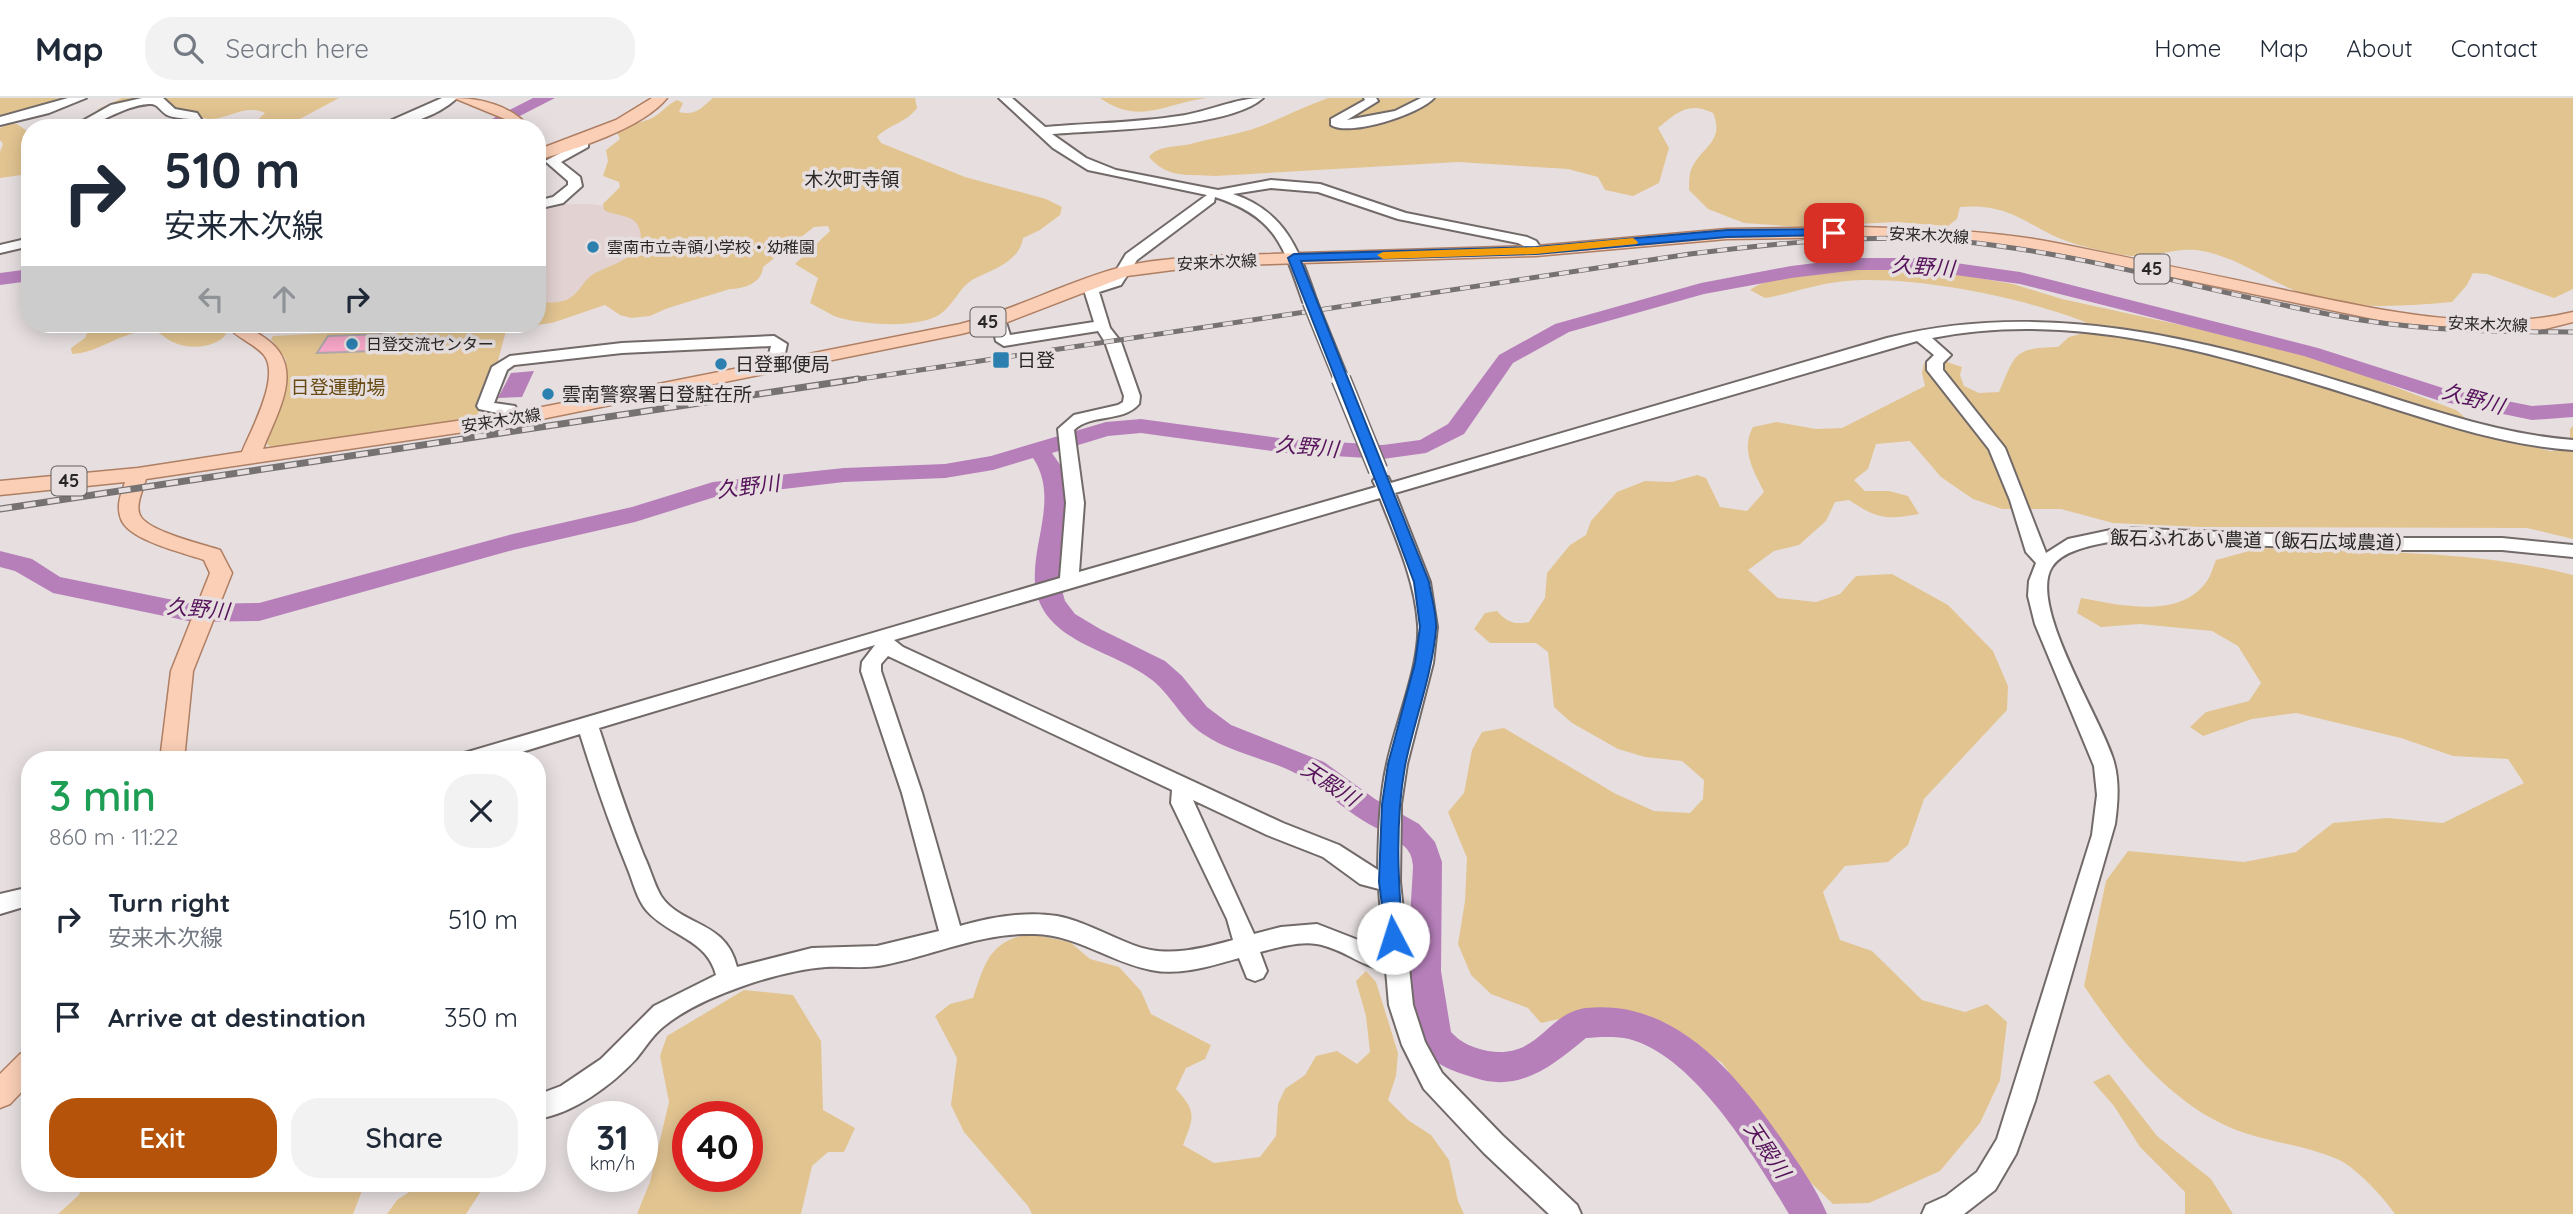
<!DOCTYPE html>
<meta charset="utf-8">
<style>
body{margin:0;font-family:Quicksand,"Noto Sans JP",sans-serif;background:#f2f2f3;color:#1f2937;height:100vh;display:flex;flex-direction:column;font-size:26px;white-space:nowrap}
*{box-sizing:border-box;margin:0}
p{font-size:23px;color:#747a83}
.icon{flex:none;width:38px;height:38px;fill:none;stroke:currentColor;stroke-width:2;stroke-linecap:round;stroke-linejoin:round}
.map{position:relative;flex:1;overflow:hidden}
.drawer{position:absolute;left:21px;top:653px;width:525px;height:441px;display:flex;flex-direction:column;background:#fff;border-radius:28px;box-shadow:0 4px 18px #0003}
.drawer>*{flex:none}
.top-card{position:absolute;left:21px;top:21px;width:525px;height:214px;border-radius:28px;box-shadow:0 4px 18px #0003;background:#fff;color:#1f2937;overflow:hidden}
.speed{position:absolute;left:567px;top:1003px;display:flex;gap:14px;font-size:35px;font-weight:700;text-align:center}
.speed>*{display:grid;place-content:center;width:91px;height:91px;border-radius:50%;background:#fff;box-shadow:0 4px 18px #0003;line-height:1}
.speed small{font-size:18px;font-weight:400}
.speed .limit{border:10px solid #d22;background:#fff;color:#111}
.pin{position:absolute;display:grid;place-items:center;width:60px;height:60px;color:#fff;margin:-30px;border-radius:14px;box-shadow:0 4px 10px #0006}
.me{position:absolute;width:77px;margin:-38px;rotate:355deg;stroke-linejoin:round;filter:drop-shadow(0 0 5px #0008)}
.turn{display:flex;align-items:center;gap:24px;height:147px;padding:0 28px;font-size:32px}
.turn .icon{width:91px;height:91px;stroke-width:2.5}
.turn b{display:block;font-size:49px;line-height:60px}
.lanes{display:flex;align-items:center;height:66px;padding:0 28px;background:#0003;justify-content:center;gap:35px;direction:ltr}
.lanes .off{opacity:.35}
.round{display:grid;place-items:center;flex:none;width:74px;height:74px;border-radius:28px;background:#f2f2f3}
.headline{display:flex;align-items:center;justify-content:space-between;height:119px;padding:0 28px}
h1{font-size:42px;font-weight:600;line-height:52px;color:#1e9e55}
.action{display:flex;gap:14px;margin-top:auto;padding:14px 28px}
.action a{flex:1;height:80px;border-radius:28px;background:#b45309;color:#fff;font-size:28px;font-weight:600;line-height:80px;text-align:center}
.action a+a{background:#f2f2f3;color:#1f2937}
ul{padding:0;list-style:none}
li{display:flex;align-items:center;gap:21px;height:98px;padding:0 28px}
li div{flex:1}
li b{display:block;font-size:26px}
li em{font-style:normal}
header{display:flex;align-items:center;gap:42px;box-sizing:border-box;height:98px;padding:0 35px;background:#fff;border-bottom:2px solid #e0e1e3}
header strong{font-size:33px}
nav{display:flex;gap:38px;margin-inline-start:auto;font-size:24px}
.search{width:490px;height:63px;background:#f2f2f3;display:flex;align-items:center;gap:18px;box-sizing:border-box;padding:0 24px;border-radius:28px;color:#747a83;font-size:26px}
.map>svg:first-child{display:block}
.built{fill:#e2d2d1}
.green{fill:#e2c491;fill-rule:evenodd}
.water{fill:#b67fba}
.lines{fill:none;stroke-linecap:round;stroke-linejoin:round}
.river{fill:#b67fba;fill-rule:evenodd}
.building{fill:#f8a7c9;stroke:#aea7a9;stroke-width:2}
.minor-casing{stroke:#716a69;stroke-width:4}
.major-casing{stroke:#af7f64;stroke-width:3}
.minor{fill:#fff;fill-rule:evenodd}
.major{fill:#facfb6;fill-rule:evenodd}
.rail-far1-casing{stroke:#777272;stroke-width:5}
.rail-casing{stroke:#777272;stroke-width:7}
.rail-far1{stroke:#e7dfdf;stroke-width:3.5;stroke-dasharray:10;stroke-linecap:butt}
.rail{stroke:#e7dfdf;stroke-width:4.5;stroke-dasharray:12;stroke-linecap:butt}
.minor-bridge-far1-casing{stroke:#716a69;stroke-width:17;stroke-linecap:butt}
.minor-bridge-casing{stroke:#716a69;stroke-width:21;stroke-linecap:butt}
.minor-bridge-far1{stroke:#fff;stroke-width:14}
.minor-bridge{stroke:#fff;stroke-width:18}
.route{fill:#1a73e8;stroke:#114b97;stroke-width:2}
.slow{fill:#f59e0b}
.poi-dot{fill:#2b80b0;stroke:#e7dfdf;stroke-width:2.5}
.labels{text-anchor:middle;stroke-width:7;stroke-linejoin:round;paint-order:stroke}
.far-street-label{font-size:16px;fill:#2a2727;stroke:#e7dfdf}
.far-poi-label{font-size:16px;fill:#2a2727;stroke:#e7dfdf;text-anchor:start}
.shield{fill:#e7dfdf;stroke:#635e5e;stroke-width:2}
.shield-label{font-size:18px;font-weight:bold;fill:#2a2727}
.far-quarter-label{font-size:19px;fill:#2a2727;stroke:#e7dfdf}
.poi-label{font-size:19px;fill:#2a2727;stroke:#e7dfdf;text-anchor:start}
.park-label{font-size:19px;fill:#684b12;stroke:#e7dfdf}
.street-label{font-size:19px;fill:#2a2727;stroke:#e7dfdf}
.water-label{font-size:21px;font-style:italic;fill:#55125b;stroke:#e7dfdf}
</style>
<header>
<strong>Map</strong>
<div class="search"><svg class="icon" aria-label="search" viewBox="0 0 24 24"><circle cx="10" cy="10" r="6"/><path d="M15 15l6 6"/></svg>Search here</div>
<nav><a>Home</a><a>Map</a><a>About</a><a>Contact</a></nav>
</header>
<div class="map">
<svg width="2573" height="1116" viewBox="0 0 2573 1116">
<rect width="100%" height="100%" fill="#e7dfdf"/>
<path class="built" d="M558,106H589L647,113L657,136L585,205L537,211V108Z"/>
<path class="green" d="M0,0H60L0,19Z
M122,0H339L283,30H237L254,25L265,15C245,6 231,20 211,21C203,22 173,9 166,3L96,12Z
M713,0H915L917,10C906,25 888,27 877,39L881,45L965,79L1046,101L1062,109L1060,117L1040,132L1023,140C1020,164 991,172 972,182C959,190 953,208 939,217C915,231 859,227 834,218C826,214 818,209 810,205L818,180L795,166L830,133L828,128L814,129L763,169C762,185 744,191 730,191L668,210L650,218L631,220L620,217L605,207L552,225L521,229L509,226H537V203C548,205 560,206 570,200C580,194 582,184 592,177C609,166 647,160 640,133C636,115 616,119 604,112L603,106L620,89L619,84L603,78L608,63L606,52L620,41L616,32C628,26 646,24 654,19C662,14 667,7 677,2L683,5L679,14C696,18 701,10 713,0Z
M1100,0H1207C1165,5 1140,28 1100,0Z
M1328,0H2573V191L2554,200L2487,176L2473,175L2467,187L2452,204C2403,208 2351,213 2304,196C2267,183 2235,157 2196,152C2178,150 2160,157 2143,158C2127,160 2090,150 2075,146C2029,132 2015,104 1960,109L1957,121L1948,128L1896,124L1800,129L1744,125L1708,111L1689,92C1689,87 1689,80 1690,75C1698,49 1726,46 1713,15C1689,3 1677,14 1658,30L1669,50L1659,85L1633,98L1605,92L1598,79L1568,71L1458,64L1215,78C1188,76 1168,81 1149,59C1159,46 1179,50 1194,45C1213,40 1234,37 1253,31C1279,22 1302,9 1328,0Z
M8,26H17L30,35V69L21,77L0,80V54L3,46L0,42V30Z
M1876,170L1939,173L2013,186L2062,201L2300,253L2456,312L2487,338L2550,353L2570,352V331L2573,328V441L2527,430L2200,429L2113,425L2061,411H2002L1973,401L1941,379L1910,343L1876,346L1868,371L1854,382L1865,393H1889L1908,398L1919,416C1886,422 1877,421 1849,402L1835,404L1826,423L1799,447L1774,453L1748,472L1778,500L1816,504L1840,496L1856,478L1892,476L1948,507L1993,553L2008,588L2007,612L1924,701L1908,747L1888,764L1845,768L1823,794L1840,842L1872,853L1922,902L1965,914L1987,906L2007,924L2000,982L1980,1025L1940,1073L1869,1105L1833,1106L1802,1076L1762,1018L1722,965L1681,937L1641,919L1595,913L1541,925L1528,910L1491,896L1471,877L1458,846L1465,803L1467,760L1448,714L1464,695L1472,652L1482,634L1504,630L1616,696L1654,713L1690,715L1703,701L1704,682L1682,663L1645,659L1618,651L1572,625L1554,609L1548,554L1536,545H1490L1474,531L1485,515L1497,513C1507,524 1514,527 1529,524L1545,500L1547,475L1570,447L1586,437L1591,423L1617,394L1645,383L1672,384L1697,377L1706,380L1720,409L1747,413L1764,394C1754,373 1740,352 1753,329L1777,324L1816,331L1842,330L1925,288L1922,275L1924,265L1947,264L1962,269L1960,277L1964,288L1979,295L1999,294C2016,255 2013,250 2058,249L2069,239L2084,235L2085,224C2022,199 1904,175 1838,184C1813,187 1789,196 1765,200L1750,192C1776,173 1844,172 1876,170Z
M91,226H220L226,236C218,249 190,252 175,245C166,242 162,234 151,233C122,232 100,255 72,256L71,250L85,240Z
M470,228L477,230L507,229L491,289L476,319L275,352L267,346L286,262L271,241L273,238Z
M2260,450C2365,455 2471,451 2573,477V1116H2395C2383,1099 2356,1069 2337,1061C2303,1046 2263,1044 2229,1029C2167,1002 2121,943 2084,888L2106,783L2128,753L2244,764L2296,754L2333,725L2387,720L2443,725L2524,685L2508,661L2453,658L2401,640L2296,615L2252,621L2203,638L2190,629L2206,614L2249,603L2261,585L2238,548L2212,533L2140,526L2101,529L2077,515L2081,500C2120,507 2180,522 2207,483C2211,477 2213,469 2216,462Z
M1030,836L1070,844L1090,861L1119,869L1141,893L1151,916L1211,947L1205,961L1186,970L1176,991C1197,1014 1194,1019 1183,1047L1214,1065L1260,1059L1276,1038L1278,1006L1285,991L1305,977L1316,958L1337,953L1357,966L1370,954L1366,918L1356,883L1366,873L1376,884L1398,955L1396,978L1388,1002L1408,1022L1431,1037L1449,1062L1458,1103L1464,1116H1032L1028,1108L964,1034L951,1007L957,960L935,918L950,906L973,900C985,865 989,843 1030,836Z
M744,892L793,897L821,943L823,1012L855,1030L844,1054H828L812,1068L801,1116H637L650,1084L669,1004L660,958L667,938ZM688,1018H747V1078H688Z
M2109,976L2157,1038L2211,1081L2233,1116H2185V1094L2140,1049L2114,1008L2093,984Z
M83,1085H365L353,1116H58L79,1097Z
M423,1085H478L483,1090L466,1116H387L397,1102Z"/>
<path class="water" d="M534,273L522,299L498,300L511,275Z"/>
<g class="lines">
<path class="river" d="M533,0H555L496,30H474Z
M1857,160H1920L2020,174L2318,250L2446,291L2532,308L2573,305V319L2532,322L2440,303L2304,258L2020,186L1920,172H1857L1791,180L1704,196L1569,234L1513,265L1464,336L1426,355L1383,361L1286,355L1141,335L1108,338L1052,355L1063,371L1068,393L1060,485L1065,503L1075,516L1100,531L1165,563L1182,578L1207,609L1231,627L1324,664L1375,701L1419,726L1435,744L1442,764L1441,873L1451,934C1461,945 1473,950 1488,953C1540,961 1546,915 1586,910C1675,900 1738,978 1783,1043C1799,1066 1816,1090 1827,1116H1789C1756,1061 1695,958 1629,941C1616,938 1600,939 1586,940C1552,968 1519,996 1472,979C1456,974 1436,968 1426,953C1400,914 1411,816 1413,768C1412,760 1411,755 1405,749C1391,736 1372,729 1356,718C1335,704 1318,686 1295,675C1265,660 1231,655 1203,636C1182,622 1172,598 1152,582C1114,551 1040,545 1035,485C1032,443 1059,399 1033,360L993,372L945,380L844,384L715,399L635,424L513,452L259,523L193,524L53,495L15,473L0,469V453L32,461L60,479L193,506L259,505L513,436L632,409L713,384L844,370L945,366L991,358L1106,324L1141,321L1286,341L1383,347L1420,342L1448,326L1499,257L1555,226L1701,185L1791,168Z
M30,171V183L0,187V175Z"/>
</g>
<path class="building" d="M386,236L375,253L317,255L328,238Z"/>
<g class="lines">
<g class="minor-casing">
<path id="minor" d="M68,0H86L49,15L0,27V19Z
M142,0H163L175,11L197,15L203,24L202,30H190L189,21C182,20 173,20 167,17C160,13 158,5 149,6C120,8 98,30 70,30L111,7Z
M442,0H457C437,19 401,30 374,30Z
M999,0H1012L1045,29C1089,25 1135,25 1179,18C1208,14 1235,0 1263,0C1229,31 1100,32 1052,36L1086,60L1116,72L1218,92L1271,82L1320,86L1406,115L1527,139L1536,143L1543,153L1541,156H1531L1526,149L1518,145L1398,121L1318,94L1271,90L1233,96C1287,114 1300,155 1317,204L1310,208L1303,204C1283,147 1276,119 1215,99L1214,104L1137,162L1121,187L1099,194L1110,230L1121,244L1140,298L1139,306C1122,325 1092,315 1074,332L1084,405L1079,474L1376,389L1373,383L1376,379H1388L1391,385L1887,240C2045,200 2204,241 2358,289C2429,311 2498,336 2573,342V352C2503,347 2439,325 2373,304C2233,260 2080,210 1932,240L1951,257L1943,265V272L2005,350L2046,455L2068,441L2120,430L2371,440H2502L2573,447V459L2502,452H2371L2120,442C2100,446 2064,450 2052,469C2028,506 2099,617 2112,658C2120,680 2118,704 2115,726L2035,1003L2016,1056L1995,1092L1964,1116H1922L1926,1107L1946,1098L1977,1074L1997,1041L2092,737L2097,697L2094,668L2035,526L2028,498L2029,483L2036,465L2026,454L2010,402L1989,351L1927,272V264L1934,257L1917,243L1395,395L1430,484L1437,529L1433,565L1407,666L1401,706L1400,784L1413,907L1425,944L1442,975L1502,1037L1577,1107L1581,1116H1549L1484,1055L1424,991L1402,947L1389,907L1386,872C1363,869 1347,854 1325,848C1305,841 1280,849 1260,854L1267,873L1263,880L1255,883L1247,880L1239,860C1211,868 1180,878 1151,872C1110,864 1077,837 1035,836C983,834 934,857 884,867C865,871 846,868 826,869C799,871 769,879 743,888C717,897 686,910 663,929C652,938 645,950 636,961C612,987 573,1016 537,1021V997L561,988L601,961L654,908L716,877C707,841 669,838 647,813C637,802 633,783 627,769C609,725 594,681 580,636L496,662H458L461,656L1060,480L1066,405L1058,331L1074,317L1118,307L1123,304L1124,298L1105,244L1098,233L1004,248L996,243L991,221L999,216L1004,218L1010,237L1094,224L1084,192L1086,189L1111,181L1126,156L1207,97L1088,72L1053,50ZM1380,400C1396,441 1415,482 1418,526C1421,566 1395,626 1387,666C1379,702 1379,736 1378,772L1339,747L1283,725L903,549L894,542ZM875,547L862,564L861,573L902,695L939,833L877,848L812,850L737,869C726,822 682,829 661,798C654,786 650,770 644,758C627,716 613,673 599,630ZM888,558L1172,692L1171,705L1227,821L1233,842C1200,851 1166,860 1133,847C1107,837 1083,823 1057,818C1025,813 991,819 960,828L922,695L881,573V566ZM1193,702L1267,737L1323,759L1360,786L1379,791L1384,852L1317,826L1281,829L1254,836Z
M1364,0H1376L1378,3L1347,22L1395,13L1421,0H1434C1420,16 1349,39 1331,27V21L1365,2Z
M576,38L588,43V49L561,64L580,79L582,88L563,105L537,111V103L553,99L568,87V83L545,63L576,47L570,42Z
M30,140V148L0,155V147Z
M774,238L787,246L782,269L774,274L766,269L771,248L622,255L514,267L507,272L494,305L515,308L520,321L518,325H506L502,316L479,311L477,308L492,269L510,258L622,245Z
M30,789V807L0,816V796Z"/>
</g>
<g class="major-casing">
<path id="major" d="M454,0C481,0 512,8 530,30H514L505,21Z
M652,0H667C643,30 574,52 537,62V52L616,22Z
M1860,129C1925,131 1991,132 2056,145C2132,160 2208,176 2284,192C2374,211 2483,236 2573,214V224L2541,232L2510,233L2393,225L2052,154L1958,142L1860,139L1727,141L1536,158L1204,168L1127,178L1005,225L961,236L512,327L146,381C143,392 134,409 141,419C151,434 202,446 220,452L232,475L193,573L184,662H160L171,573L210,475L204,462C184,455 128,442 121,421C116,408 121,396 125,384L0,397V383L138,370L242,354C251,332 281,278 264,257C253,244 235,240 226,226C244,226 250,230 265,240C307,269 277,314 263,351L512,315L960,226C1014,212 1064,185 1118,170C1146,162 1175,161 1204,158L1536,148L1727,131Z
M30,952V985L10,1006L0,1010V976L20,956Z"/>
</g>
<use href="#minor" class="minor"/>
<use href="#major" class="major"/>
<g class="rail-far1-casing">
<path id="rail-far1" d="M847,283L1690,156C1785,144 1881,134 1976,145C2106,160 2232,201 2361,222C2431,233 2502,234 2573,234"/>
</g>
<g class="rail-casing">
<path id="rail" d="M0,411L858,281"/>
</g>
<use href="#rail-far1" class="rail-far1"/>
<use href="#rail" class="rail"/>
<g class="minor-bridge-far1-casing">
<path id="minor-bridge-far1" d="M1310,204L1342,283"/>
</g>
<g class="minor-bridge-casing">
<path id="minor-bridge" d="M1341,281L1378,372"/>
</g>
<use href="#minor-bridge-far1" class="minor-bridge-far1"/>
<use href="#minor-bridge" class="minor-bridge"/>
</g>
<path class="route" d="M1834,131L1840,135L1838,137L1727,139L1536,156L1301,163L1429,484C1431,499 1437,516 1436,531C1432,578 1414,623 1405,668C1395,725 1398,783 1403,840L1400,846L1393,848L1387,846L1379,784L1382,706L1388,666L1415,565L1420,529L1417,506L1414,484L1391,422L1288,160L1294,156L1536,149L1727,132Z"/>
<path class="slow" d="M1633,140L1638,144L1637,146L1536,156L1383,161L1377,157L1383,154L1536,149Z"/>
<g class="poi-dot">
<circle cx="593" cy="149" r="7"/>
<circle cx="352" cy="246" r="7"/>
<rect x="992" y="253" width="18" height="18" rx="3.5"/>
<circle cx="721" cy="266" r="7"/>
<circle cx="548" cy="296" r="7"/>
</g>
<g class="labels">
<g class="far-street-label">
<text transform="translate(1929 137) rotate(3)" y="6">安来木次線</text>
<text transform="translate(1217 164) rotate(-3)" y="6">安来木次線</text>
<text transform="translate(2488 226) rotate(2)" y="6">安来木次線</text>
<text transform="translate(501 322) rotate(-9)" y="6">安来木次線</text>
</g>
<g class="far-poi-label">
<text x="607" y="155">雲南市立寺領小学校・幼稚園</text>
<text x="366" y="252">日登交流センター</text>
</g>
<g class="shield">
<rect x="2134.5" y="156.5" width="35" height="29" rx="5"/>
<rect x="970.5" y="209.5" width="35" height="29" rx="5"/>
<rect x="51.5" y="368.5" width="35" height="29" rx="5"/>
</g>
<g class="shield-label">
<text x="2152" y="177">45</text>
<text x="988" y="230">45</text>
<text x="69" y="389">45</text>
</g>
<g class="far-quarter-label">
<text x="852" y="88">木次町寺領</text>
</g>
<g class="poi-label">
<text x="1017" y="269">日登</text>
<text x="735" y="273">日登郵便局</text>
<text x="562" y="303">雲南警察署日登駐在所</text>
</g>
<g class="park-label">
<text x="338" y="296">日登運動場</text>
</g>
<g class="street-label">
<text transform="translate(2262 442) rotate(1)" y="7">飯石ふれあい農道（飯石広域農道）</text>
</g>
<g class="water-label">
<text transform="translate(1923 169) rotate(4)" y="7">久野川</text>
<text transform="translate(2473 301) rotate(15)" y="7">久野川</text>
<text transform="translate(1307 349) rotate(5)" y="7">久野川</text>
<text transform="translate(748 389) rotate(-7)" y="7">久野川</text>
<text transform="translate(198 511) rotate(5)" y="7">久野川</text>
<text transform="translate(1330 686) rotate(33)" y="7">天殿川</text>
<text transform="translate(1767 1052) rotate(56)" y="7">天殿川</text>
</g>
</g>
</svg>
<div class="speed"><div>31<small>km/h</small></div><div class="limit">40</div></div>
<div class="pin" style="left:1834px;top:135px;background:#d93025"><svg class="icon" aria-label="arrive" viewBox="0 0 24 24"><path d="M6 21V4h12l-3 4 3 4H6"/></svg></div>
<svg class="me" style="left:1393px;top:840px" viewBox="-20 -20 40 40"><circle r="19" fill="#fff"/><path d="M0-13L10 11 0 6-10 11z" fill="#1a73e8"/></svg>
<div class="top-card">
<div class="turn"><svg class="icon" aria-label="right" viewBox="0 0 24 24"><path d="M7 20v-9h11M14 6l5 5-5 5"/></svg><div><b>510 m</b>安来木次線</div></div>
<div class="lanes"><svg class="icon off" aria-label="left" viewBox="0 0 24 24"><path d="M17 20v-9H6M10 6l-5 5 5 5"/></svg><svg class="icon off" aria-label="ahead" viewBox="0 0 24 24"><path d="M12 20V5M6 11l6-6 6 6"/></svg><svg class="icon" aria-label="right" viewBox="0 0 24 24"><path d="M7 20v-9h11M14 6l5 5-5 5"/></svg></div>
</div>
<section class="drawer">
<div class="headline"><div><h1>3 min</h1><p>860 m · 11:22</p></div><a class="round"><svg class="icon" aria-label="close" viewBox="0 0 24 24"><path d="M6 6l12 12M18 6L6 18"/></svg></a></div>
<ul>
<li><svg class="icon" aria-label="right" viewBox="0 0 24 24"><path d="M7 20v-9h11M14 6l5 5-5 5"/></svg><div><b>Turn right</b><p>安来木次線</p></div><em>510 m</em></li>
<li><svg class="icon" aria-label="arrive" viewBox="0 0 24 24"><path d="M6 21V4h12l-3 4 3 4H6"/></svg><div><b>Arrive at destination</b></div><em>350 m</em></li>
</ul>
<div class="action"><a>Exit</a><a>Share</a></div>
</section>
</div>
